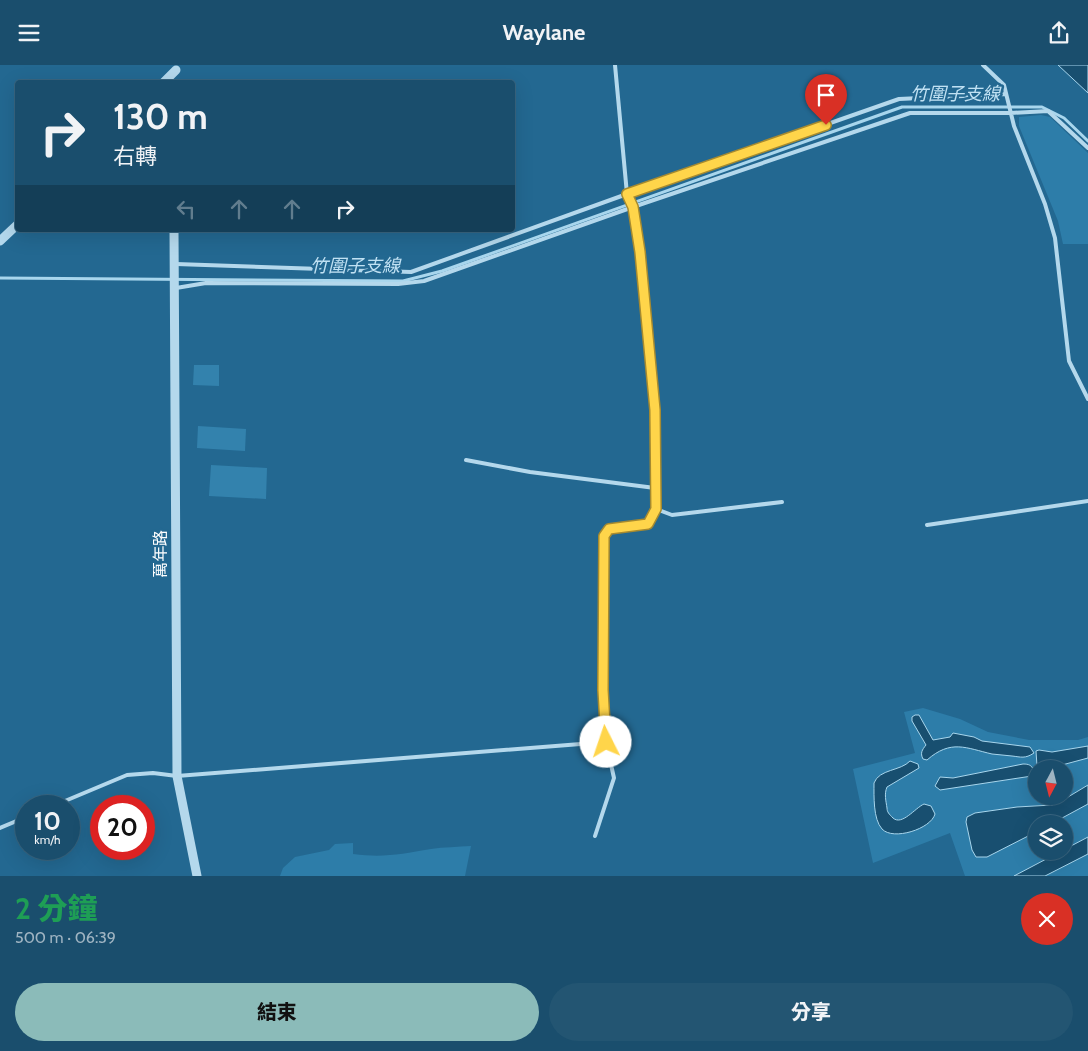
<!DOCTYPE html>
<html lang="zh-TW">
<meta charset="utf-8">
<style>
body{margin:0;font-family:Cabin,"Noto Sans TC",sans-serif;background:#235572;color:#f1f3f6;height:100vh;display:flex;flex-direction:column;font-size:19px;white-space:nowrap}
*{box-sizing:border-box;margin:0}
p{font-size:16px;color:#9fb4c2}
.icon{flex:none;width:28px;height:28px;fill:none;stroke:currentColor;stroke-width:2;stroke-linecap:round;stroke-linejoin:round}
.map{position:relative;height:811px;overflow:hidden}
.panel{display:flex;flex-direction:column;background:#1a4e6d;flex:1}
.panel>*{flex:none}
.banner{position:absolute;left:15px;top:15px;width:500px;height:152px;border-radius:5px;box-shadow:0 5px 20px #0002,0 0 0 1px #386580;background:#1a4e6d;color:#f1f3f6;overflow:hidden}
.needle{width:32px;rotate:187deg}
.fabs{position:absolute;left:1028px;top:695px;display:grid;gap:10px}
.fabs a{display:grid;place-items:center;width:45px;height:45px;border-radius:50%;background:#1a4e6d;box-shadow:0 5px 20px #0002,0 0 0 1px #386580;font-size:25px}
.speed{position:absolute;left:15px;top:730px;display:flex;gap:10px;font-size:25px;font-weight:700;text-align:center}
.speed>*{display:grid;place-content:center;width:65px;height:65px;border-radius:50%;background:#1a4e6d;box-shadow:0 5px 20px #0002,0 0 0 1px #386580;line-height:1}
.speed small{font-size:12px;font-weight:400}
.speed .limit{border:8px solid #d22;background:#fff;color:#111}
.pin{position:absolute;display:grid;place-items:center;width:42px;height:42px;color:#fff;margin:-51px -21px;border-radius:50% 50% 50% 0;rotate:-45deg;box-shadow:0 0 5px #0007}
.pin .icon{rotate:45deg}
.me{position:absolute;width:55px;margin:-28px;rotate:356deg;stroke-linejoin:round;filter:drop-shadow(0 0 4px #0008)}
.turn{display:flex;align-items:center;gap:18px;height:105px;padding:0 15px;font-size:22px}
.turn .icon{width:65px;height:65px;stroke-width:2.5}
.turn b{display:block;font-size:35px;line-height:42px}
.lanes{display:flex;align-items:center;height:48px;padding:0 15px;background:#0003;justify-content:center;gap:25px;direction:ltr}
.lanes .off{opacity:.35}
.round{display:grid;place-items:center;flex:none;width:52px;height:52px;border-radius:26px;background:#235572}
.overview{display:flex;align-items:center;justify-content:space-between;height:85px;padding:0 15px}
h1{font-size:30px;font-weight:800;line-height:38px;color:#1e9e55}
.primary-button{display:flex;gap:10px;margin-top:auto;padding:10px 15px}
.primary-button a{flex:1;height:58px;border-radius:30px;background:#8bbbb9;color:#111;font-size:20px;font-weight:800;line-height:58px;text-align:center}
.primary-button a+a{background:#235572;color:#f1f3f6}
header{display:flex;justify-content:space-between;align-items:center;height:65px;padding:0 15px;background:#1a4e6d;font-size:22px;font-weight:800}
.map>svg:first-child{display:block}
.green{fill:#2d7da9;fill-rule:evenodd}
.water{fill:#184f70;stroke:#a8d6ed}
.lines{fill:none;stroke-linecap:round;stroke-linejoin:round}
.stream{stroke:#a8d6ed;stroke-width:3}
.building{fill:#3382ad}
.service{stroke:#b4d8ec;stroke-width:4}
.tertiary{stroke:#b4d8ec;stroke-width:9}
.route-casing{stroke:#a68a30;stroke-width:12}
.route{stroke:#ffd54a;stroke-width:9}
.labels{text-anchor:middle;stroke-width:5;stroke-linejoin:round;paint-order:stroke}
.street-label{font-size:16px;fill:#fff;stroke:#236891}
.water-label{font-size:18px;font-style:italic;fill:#c0e1f3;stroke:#236891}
</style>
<header><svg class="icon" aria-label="menu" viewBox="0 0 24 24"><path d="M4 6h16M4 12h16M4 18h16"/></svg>Waylane<svg class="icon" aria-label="share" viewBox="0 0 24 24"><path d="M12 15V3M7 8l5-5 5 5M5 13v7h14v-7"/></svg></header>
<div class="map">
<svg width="1088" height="811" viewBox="0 0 1088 811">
<rect width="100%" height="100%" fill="#236891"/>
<path class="green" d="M1041,50L1050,52L1088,88V179H1063L1058,156L1019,61V52Z
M923,643L960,654L988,667L1029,675H1078L1088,672V811H965L950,768L873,798L853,704L915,688L904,647ZM1036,704H1064V731H1036ZM1036,759H1064V786H1036Z
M353,778V789C384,793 401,789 431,784C444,782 458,782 471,781L465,811H280L283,803L295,792L329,785L335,779Z"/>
<path class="water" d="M1058,0H1088V28Z
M915,650H919L933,675L950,672L953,668L974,672L982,676L1030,682L1034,688C1025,694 1021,692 1012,691C1005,690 999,690 992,689C966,683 951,674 927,695L923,694C920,688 922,685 926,680L912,656V652Z
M1088,681V693L1047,704L1037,701L1036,686L1039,685L1052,687Z
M910,696L918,699L919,703L887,722C884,729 886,736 887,743C887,747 889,749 893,753C902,761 915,743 924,739L931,741L935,749C931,764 893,776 882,764C873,754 874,731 874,718C879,704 901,706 910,696Z
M1023,699C1029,699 1031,700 1034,705L1032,711L940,725L935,721L940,712L953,713Z
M1088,720V739L1051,759H1036V767L987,792H976L972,785L966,757L967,752L975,748L1017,742L1052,740L1063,735Z
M1088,772V789L1045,811H1014Z"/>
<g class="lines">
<path class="stream" d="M0,213L403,216L442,206L902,42H1042L1064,53L1088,76"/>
</g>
<path class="building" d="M194,300H219V321L193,320Z
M198,361L246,364L245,386L197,383Z
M211,400L267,403L266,434L209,431Z"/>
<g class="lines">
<path class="service" d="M983,0L1004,20L1014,61L1045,139L1055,173L1069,296L1088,334
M176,199L411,207L627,129L899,34L1006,29
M176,223L206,218L398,219L424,216L633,142L910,48H1011L1048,46L1088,83
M466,395L530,407L655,423
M656,444L672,450L782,437
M927,460L1088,436
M53,741L127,710L153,708L177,711L606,677
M0,763L26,752
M595,771L614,713L606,677L603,625L604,471L609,464L648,459L656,444L655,345L640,187L633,142L627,129L615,0"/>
<path class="tertiary" d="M163,18L176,5
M174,165L177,711L197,811
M0,176L18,159"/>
</g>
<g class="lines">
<g class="route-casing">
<path id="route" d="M606,677L603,625L604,471L609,464L648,459L656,444L655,345L640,187L633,142L627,129L826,60"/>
</g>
<use href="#route" class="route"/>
</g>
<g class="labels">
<g class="street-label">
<text transform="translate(160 489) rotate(-90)" y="6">萬年路</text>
</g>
<g class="water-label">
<text x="955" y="35">竹圍子支線</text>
<text x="355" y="207">竹圍子支線</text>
</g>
</g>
</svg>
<div class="fabs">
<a><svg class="needle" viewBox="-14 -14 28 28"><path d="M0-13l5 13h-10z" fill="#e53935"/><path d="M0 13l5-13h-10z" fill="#9fb4c2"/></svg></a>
<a><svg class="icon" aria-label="layers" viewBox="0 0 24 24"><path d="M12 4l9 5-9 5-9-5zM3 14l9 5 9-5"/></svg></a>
</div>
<div class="speed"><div>10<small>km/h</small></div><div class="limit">20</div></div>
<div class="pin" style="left:826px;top:60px;background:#d93025"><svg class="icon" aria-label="arrive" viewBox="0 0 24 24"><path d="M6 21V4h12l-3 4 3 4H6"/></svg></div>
<svg class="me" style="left:606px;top:677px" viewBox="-20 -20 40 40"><circle r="19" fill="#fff"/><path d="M0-13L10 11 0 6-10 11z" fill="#ffd54a"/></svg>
<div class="banner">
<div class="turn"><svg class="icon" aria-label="right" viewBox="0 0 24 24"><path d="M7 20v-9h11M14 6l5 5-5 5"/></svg><div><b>130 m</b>右轉</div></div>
<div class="lanes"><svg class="icon off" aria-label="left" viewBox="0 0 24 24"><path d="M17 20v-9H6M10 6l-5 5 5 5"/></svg><svg class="icon off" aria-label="ahead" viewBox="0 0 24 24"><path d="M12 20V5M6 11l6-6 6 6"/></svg><svg class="icon off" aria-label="ahead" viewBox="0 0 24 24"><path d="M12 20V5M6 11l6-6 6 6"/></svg><svg class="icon" aria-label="right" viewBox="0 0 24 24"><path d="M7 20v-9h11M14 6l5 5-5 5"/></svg></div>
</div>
</div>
<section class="panel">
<div class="overview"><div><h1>2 分鐘</h1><p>500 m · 06:39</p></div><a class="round" style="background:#d93025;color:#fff"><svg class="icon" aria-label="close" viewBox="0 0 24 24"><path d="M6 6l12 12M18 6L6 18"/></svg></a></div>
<div class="primary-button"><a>結束</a><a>分享</a></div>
</section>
